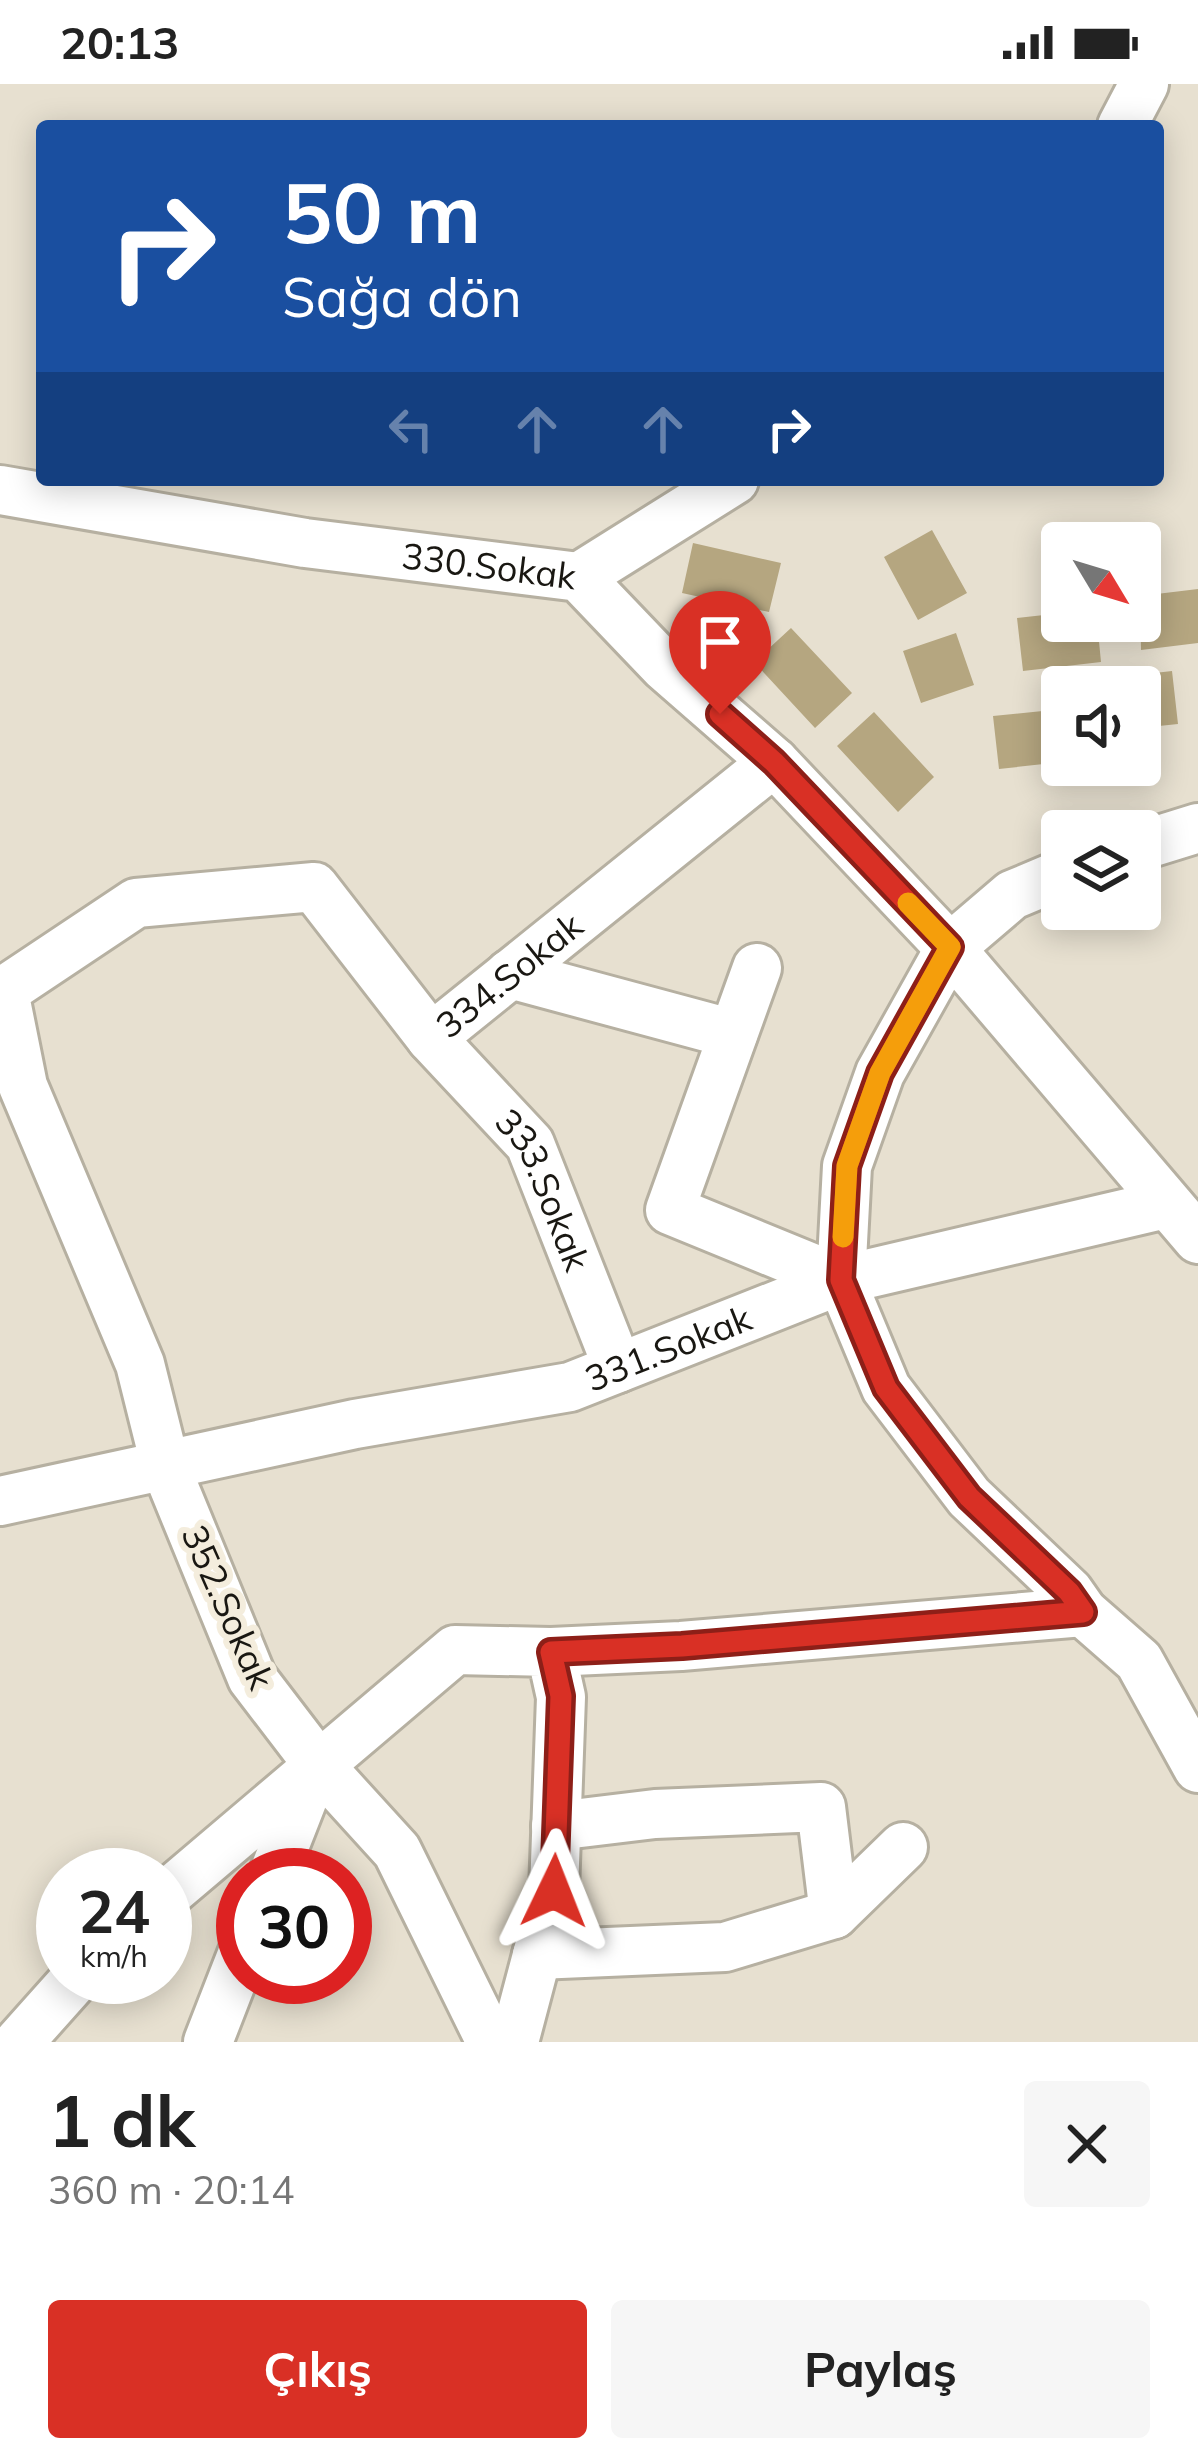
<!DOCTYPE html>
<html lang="tr">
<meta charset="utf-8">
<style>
body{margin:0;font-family:Mulish,sans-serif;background:#f6f6f6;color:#222;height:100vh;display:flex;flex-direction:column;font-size:45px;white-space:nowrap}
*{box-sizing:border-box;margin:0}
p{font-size:39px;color:#767676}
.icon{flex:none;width:66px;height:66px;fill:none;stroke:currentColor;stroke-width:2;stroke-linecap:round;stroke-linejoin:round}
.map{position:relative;height:1958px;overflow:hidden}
.drawer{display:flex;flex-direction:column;background:#fff;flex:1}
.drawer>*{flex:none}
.banner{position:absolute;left:36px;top:36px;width:1128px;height:366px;border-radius:12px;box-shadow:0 6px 30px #0003;background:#1a4fa0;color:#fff;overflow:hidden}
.needle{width:78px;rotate:128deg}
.tools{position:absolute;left:1041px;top:438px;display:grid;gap:24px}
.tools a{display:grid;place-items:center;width:120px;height:120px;border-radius:12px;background:#fff;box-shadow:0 6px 30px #0003;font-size:60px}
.speed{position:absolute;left:36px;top:1764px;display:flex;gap:24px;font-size:60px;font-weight:700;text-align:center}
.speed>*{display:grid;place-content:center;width:156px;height:156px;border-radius:50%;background:#fff;box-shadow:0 6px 30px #0003;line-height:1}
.speed small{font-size:30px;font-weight:400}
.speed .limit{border:18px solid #d22;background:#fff;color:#111}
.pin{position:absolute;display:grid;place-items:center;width:102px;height:102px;color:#fff;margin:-123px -51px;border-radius:50% 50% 50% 0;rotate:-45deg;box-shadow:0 0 12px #0007}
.pin .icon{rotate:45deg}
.me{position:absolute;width:132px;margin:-66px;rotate:2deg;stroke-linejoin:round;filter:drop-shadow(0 0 9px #0008)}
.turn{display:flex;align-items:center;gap:42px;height:252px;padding:0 48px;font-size:54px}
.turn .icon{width:156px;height:156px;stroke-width:2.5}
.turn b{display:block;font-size:84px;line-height:102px}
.lanes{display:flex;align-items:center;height:114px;padding:0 48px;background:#0003;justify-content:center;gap:60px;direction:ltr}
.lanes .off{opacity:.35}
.round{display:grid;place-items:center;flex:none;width:126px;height:126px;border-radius:12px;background:#f6f6f6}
.overview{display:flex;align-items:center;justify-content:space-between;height:204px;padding:0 48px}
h1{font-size:72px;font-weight:700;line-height:90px}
.button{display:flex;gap:24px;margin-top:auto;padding:24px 48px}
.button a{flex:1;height:138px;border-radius:12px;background:#d93025;color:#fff;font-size:48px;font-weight:700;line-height:138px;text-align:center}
.button a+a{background:#f6f6f6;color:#222}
.status{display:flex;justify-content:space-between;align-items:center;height:84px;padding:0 60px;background:#fff;direction:ltr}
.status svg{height:33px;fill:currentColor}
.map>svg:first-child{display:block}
.building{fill:#b5a680}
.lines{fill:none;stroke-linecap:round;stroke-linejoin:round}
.minor-casing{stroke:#b6b0a1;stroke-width:54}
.minor{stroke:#fff;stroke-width:48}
.route-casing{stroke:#8d1f18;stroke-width:30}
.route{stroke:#d93025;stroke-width:21}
.slow{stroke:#f59e0b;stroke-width:21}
.labels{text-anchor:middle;stroke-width:12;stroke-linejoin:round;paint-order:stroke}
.street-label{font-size:36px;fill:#191712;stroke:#f4eddd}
</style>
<div class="status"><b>20:13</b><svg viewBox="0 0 49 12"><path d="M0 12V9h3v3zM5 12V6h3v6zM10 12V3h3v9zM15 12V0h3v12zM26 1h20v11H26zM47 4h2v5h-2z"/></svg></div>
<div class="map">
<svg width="1198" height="1958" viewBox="0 0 1198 1958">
<rect width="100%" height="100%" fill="#e7e0d0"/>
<path class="building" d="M932,446L967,509L918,536L884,473Z
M693,459L781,479L769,528L682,509Z
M1198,505V559L1141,566L1140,512Z
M1062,529V537H1097L1101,578L1023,587L1017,534Z
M791,544L852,609L815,644L754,578Z
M956,549L974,601L921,619L903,567Z
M1172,587L1178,640L1140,644V603H1094L1093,596Z
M1062,625V678L999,685L993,632Z
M874,628L934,693L898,728L837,662Z"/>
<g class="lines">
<g class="minor-casing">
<g id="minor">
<path d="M1122,42L1144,0"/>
<path id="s1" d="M0,406L305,459L579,493L665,583L774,678L950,864L1198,1155"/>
<path d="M579,493L734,396"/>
<path d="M1140,762L1198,744"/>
<path d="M1062,790L1012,811L950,864L880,989L847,1082L841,1196L886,1304L969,1413L1069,1508L1083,1528L1139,1577L1198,1684"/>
<path d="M757,884L670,1126L841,1196"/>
<path d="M510,890L733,950"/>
<path id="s2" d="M431,954L530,1060L618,1284"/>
<path id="s3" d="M0,1417L355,1340L570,1303L841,1196L1166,1120"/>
<path d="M551,1568L681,1562L1083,1528"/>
<path d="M556,1742L655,1730L821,1723L834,1830"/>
<path d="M273,1791L313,1689"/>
<path d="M165,1812L455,1566L551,1568L561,1613L554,1807L514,1958"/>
<path d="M537,1871L725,1863L834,1830L903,1763"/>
<path d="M19,1958L77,1893"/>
<path d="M208,1958L243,1868"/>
<path id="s4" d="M491,1958L397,1767L317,1679L252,1594L166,1384L140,1280L23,1002L4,907L136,819L314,803L431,954L774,678"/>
</g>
</g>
<use href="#minor" class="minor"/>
</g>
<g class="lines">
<g class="route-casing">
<path id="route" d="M554,1807L561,1612L551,1568L682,1562L1083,1528L1069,1508L969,1413L886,1304L841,1196L847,1082L880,989L950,863L774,678L720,630"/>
</g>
<use href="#route" class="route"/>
<path class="slow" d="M843,1153L847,1082L880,989L950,863L908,819"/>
</g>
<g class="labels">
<g class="street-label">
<text dy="13" stroke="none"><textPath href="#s1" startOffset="495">330.Sokak</textPath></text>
<text dy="13" stroke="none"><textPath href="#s4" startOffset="1800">334.Sokak</textPath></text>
<text dy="13" stroke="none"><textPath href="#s2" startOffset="192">333.Sokak</textPath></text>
<text dy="13" stroke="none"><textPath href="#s3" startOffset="687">331.Sokak</textPath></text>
<text transform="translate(228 1523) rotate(66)" y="13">352.Sokak</text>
</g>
</g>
</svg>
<div class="tools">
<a><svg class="needle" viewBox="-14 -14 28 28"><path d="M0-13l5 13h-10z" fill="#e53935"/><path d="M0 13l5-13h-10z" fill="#767676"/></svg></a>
<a><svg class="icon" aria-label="sound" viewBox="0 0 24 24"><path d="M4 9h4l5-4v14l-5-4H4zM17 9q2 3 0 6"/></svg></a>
<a><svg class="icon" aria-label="layers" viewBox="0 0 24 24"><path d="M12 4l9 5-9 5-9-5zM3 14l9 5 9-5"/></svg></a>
</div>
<div class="speed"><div>24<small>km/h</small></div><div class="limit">30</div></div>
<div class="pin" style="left:720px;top:630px;background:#d93025"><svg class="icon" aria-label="arrive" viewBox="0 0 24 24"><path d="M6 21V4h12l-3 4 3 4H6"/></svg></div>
<svg class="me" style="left:554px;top:1807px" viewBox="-20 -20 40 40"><path d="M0-17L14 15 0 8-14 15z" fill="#d93025" stroke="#fff" stroke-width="4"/></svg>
<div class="banner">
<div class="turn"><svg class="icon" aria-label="right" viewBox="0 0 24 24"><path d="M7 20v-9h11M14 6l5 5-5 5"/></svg><div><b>50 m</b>Sağa dön</div></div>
<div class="lanes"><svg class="icon off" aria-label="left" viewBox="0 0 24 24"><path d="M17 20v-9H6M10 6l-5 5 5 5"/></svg><svg class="icon off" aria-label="ahead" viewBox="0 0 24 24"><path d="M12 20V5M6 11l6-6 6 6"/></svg><svg class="icon off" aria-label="ahead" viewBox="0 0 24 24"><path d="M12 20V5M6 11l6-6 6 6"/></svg><svg class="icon" aria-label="right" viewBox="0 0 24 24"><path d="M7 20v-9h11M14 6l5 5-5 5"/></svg></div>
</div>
</div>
<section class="drawer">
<div class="overview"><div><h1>1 dk</h1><p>360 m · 20:14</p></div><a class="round"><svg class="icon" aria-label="close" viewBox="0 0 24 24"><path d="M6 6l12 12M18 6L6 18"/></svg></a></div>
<div class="button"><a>Çıkış</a><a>Paylaş</a></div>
</section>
